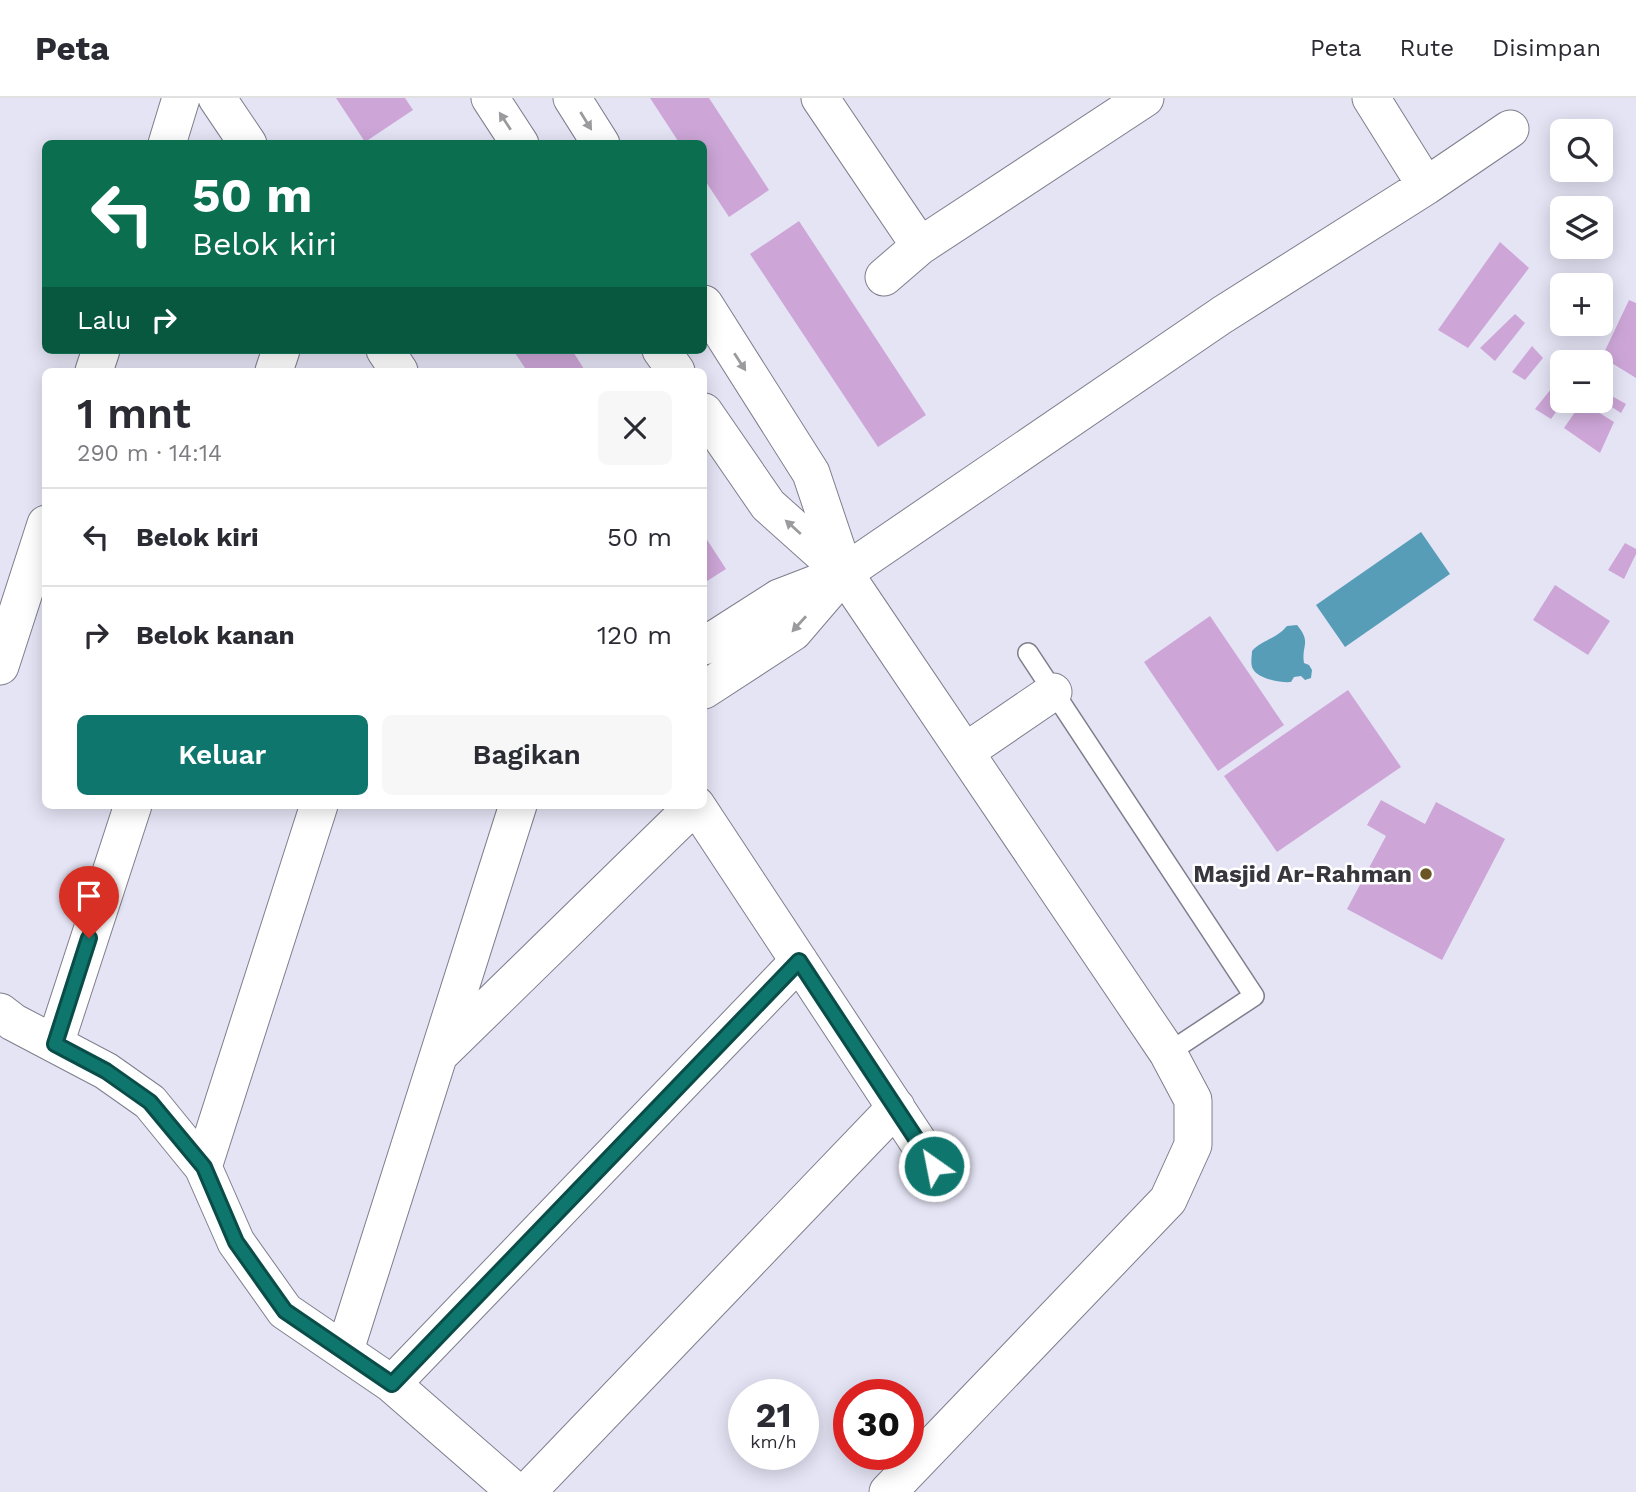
<!DOCTYPE html>
<html lang="id">
<meta charset="utf-8">
<style>
body{margin:0;font-family:"Work Sans",sans-serif;background:#f7f7f7;color:#2b2b33;height:100vh;display:flex;flex-direction:column;font-size:26px;white-space:nowrap}
*{box-sizing:border-box;margin:0}
p{font-size:23px;color:#7c7c81}
.icon{flex:none;width:38px;height:38px;fill:none;stroke:currentColor;stroke-width:2;stroke-linecap:round;stroke-linejoin:round}
.map{position:relative;flex:1;overflow:hidden}
.sheet{position:absolute;left:42px;top:270px;width:665px;height:441px;display:flex;flex-direction:column;background:#fff;border-radius:10px;box-shadow:0 4px 18px #0003}
.sheet>*{flex:none}
.guide{position:absolute;left:42px;top:42px;width:665px;height:214px;border-radius:10px;box-shadow:0 4px 18px #0003;background:#0b6e4f;color:#fff;overflow:hidden}
.tools{position:absolute;left:1550px;top:21px;display:grid;gap:14px}
.tools a{display:grid;place-items:center;width:63px;height:63px;border-radius:10px;background:#fff;box-shadow:0 4px 18px #0003;font-size:35px}
.speed{position:absolute;left:728px;top:1281px;display:flex;gap:14px;font-size:35px;font-weight:700;text-align:center}
.speed>*{display:grid;place-content:center;width:91px;height:91px;border-radius:50%;background:#fff;box-shadow:0 4px 18px #0003;line-height:1}
.speed small{font-size:18px;font-weight:400}
.speed .limit{border:10px solid #d22;background:#fff;color:#111}
.pin{position:absolute;display:grid;place-items:center;width:60px;height:60px;color:#fff;margin:-72px -30px;border-radius:50% 50% 50% 0;rotate:-45deg;box-shadow:0 0 7px #0007}
.pin .icon{rotate:45deg}
.me{position:absolute;width:77px;margin:-38px;rotate:327deg;stroke-linejoin:round;filter:drop-shadow(0 0 5px #0008)}
.turn{display:flex;align-items:center;gap:24px;height:147px;padding:0 35px;font-size:32px}
.turn .icon{width:91px;height:91px;stroke-width:2.5}
.turn b{display:block;font-size:49px;line-height:60px}
.then{display:flex;align-items:center;height:66px;padding:0 35px;background:#0003;gap:14px;font-size:26px}
.round{display:grid;place-items:center;flex:none;width:74px;height:74px;border-radius:10px;background:#f7f7f7}
.overview{display:flex;align-items:center;justify-content:space-between;height:119px;padding:0 35px}
h1{font-size:42px;font-weight:600;line-height:52px}
.cta{display:flex;gap:14px;margin-top:auto;padding:14px 35px}
.cta a{flex:1;height:80px;border-radius:10px;background:#0f766e;color:#fff;font-size:28px;font-weight:600;line-height:80px;text-align:center}
.cta a+a{background:#f7f7f7;color:#2b2b33}
ul{padding:0;list-style:none}
li{display:flex;align-items:center;gap:21px;height:98px;padding:0 35px;border-top:2px solid #e1e1e2}
li div{flex:1}
li b{display:block;font-size:26px}
li em{font-style:normal}
header{display:flex;align-items:center;gap:42px;box-sizing:border-box;height:98px;padding:0 35px;background:#fff;border-bottom:2px solid #e1e1e2}
header strong{font-size:33px}
nav{display:flex;gap:38px;margin-inline-start:auto;font-size:24px}
.map>svg:first-child{display:block}
.water{fill:#589db8}
.building{fill:#cda6d7}
.lines{fill:none;stroke-linecap:round;stroke-linejoin:round}
.service-casing{stroke:#7e7e8d;stroke-width:22}
.minor-casing{stroke:#7e7e8d;stroke-width:39}
.service{stroke:#fff;stroke-width:19}
.minor{stroke:#fff;stroke-width:37}
.oneway{fill:#9b9b9e}
.route-casing{stroke:#0a4d48;stroke-width:18}
.route{stroke:#0f766e;stroke-width:12}
.poi-dot{fill:#6b5524;stroke:#fff;stroke-width:2.5}
.labels{text-anchor:middle;stroke-width:5;stroke-linejoin:round;paint-order:stroke}
.poi-label{font-size:24px;font-weight:bold;fill:#37373d;stroke:#fff;text-anchor:end}
</style>
<header>
<strong>Peta</strong>
<nav><a>Peta</a><a>Rute</a><a>Disimpan</a></nav>
</header>
<div class="map">
<svg width="1636" height="1394" viewBox="0 0 1636 1394">
<rect width="100%" height="100%" fill="#e5e4f5"/>
<path class="water" d="M1421,434L1450,476L1345,549L1316,507Z
M1297,527C1312,545 1301,547 1304,565L1309,567L1312,572L1311,580L1305,582L1301,578L1294,579L1291,584C1281,585 1258,581 1253,571C1250,566 1252,558 1252,553C1263,541 1275,542 1287,528Z"/>
<path class="building" d="M336,0H405L413,12L365,44Z
M650,0H709L769,92L729,119L704,81V46H680Z
M799,123L926,317L878,349L750,156Z
M1500,144L1529,170L1468,250L1438,232Z
M1629,202L1636,205V280L1602,259Z
M1515,216L1525,225L1495,263L1480,250Z
M1532,248L1543,260L1525,282L1512,274Z
M513,252H572L584,271L581,273H527Z
M1555,286L1563,290V304L1551,321L1535,311Z
M1601,292L1626,306L1621,315L1601,302Z
M1582,304L1614,324L1600,355L1564,330Z
M704,437L726,471L704,485Z
M1625,445L1636,451V456L1624,481L1608,472Z
M1555,487L1610,523L1588,557L1533,522Z
M1210,518L1284,627L1218,673L1144,564Z
M1348,592L1401,669L1277,754L1224,678Z
M1381,702L1425,726L1436,704L1505,741L1442,862L1347,811L1386,738L1367,727Z"/>
<g class="lines">
<g class="service-casing">
<path id="service" d="M1028,555L1254,898L1168,955"/>
</g>
<g class="minor-casing">
<path id="minor" d="M217,0L248,46
M490,0L520,46
M572,0L601,46
M820,0L920,148L884,179
M1371,0L1426,88
M167,46L181,0
M920,148L1145,0
M704,206L811,375L844,473
M385,252L399,273
M661,252L676,273
M94,273L101,252
M274,273L281,252
M704,314L768,407L844,475L1168,955L1193,1002V1047L1168,1102L888,1394
M704,548L779,500L844,475L1222,217L1426,88L1510,31
M0,568L46,426
M704,592L793,534L841,478
M965,654L1053,594
M696,707L934,1068
M0,914L13,924L106,973L150,1004L203,1069L236,1144L285,1213L392,1286L516,1394
M55,946L133,707
M443,953L695,707
M203,1069L319,707
M345,1252L518,707
M392,1286L799,863
M527,1394L896,1009"/>
</g>
<use href="#service" class="service"/>
<use href="#minor" class="minor"/>
</g>
<defs><path id="oneway-solid" d="M-6-.8H1V-3.2L6.5 0L1 3.2V.8H-6Z" transform="scale(1.75)"/></defs>
<g class="oneway">
<use href="#oneway-solid" transform="translate(505 23) rotate(-123)"/>
<use href="#oneway-solid" transform="translate(586 23) rotate(58)"/>
<use href="#oneway-solid" transform="translate(740 264) rotate(57)"/>
<use href="#oneway-solid" transform="translate(793 429) rotate(-138)"/>
<use href="#oneway-solid" transform="translate(799 526) rotate(132)"/>
</g>
<g class="lines">
<g class="route-casing">
<path id="route" d="M89,840L55,946L106,973L150,1004L204,1069L236,1144L285,1213L392,1286L799,863L934,1068"/>
</g>
<use href="#route" class="route"/>
</g>
<circle class="poi-dot" cx="1426" cy="776" r="7"/>
<g class="labels">
<g class="poi-label">
<text x="1412" y="784">Masjid Ar-Rahman</text>
</g>
</g>
</svg>
<div class="tools">
<a><svg class="icon" aria-label="search" viewBox="0 0 24 24"><circle cx="10" cy="10" r="6"/><path d="M15 15l6 6"/></svg></a>
<a><svg class="icon" aria-label="layers" viewBox="0 0 24 24"><path d="M12 4l9 5-9 5-9-5zM3 14l9 5 9-5"/></svg></a>
<a>+</a>
<a>−</a>
</div>
<div class="speed"><div>21<small>km/h</small></div><div class="limit">30</div></div>
<div class="pin" style="left:89px;top:840px;background:#d93025"><svg class="icon" aria-label="arrive" viewBox="0 0 24 24"><path d="M6 21V4h12l-3 4 3 4H6"/></svg></div>
<svg class="me" style="left:934px;top:1068px" viewBox="-20 -20 40 40"><circle r="17" fill="#0f766e" stroke="#fff" stroke-width="3"/><path d="M0-11L8 9 0 5-8 9z" fill="#fff"/></svg>
<div class="guide">
<div class="turn"><svg class="icon" aria-label="left" viewBox="0 0 24 24"><path d="M17 20v-9H6M10 6l-5 5 5 5"/></svg><div><b>50 m</b>Belok kiri</div></div>
<div class="then">Lalu<svg class="icon" aria-label="right" viewBox="0 0 24 24"><path d="M7 20v-9h11M14 6l5 5-5 5"/></svg></div>
</div>
<section class="sheet">
<div class="overview"><div><h1>1 mnt</h1><p>290 m · 14:14</p></div><a class="round"><svg class="icon" aria-label="close" viewBox="0 0 24 24"><path d="M6 6l12 12M18 6L6 18"/></svg></a></div>
<ul>
<li><svg class="icon" aria-label="left" viewBox="0 0 24 24"><path d="M17 20v-9H6M10 6l-5 5 5 5"/></svg><div><b>Belok kiri</b></div><em>50 m</em></li>
<li><svg class="icon" aria-label="right" viewBox="0 0 24 24"><path d="M7 20v-9h11M14 6l5 5-5 5"/></svg><div><b>Belok kanan</b></div><em>120 m</em></li>
</ul>
<div class="cta"><a>Keluar</a><a>Bagikan</a></div>
</section>
</div>
